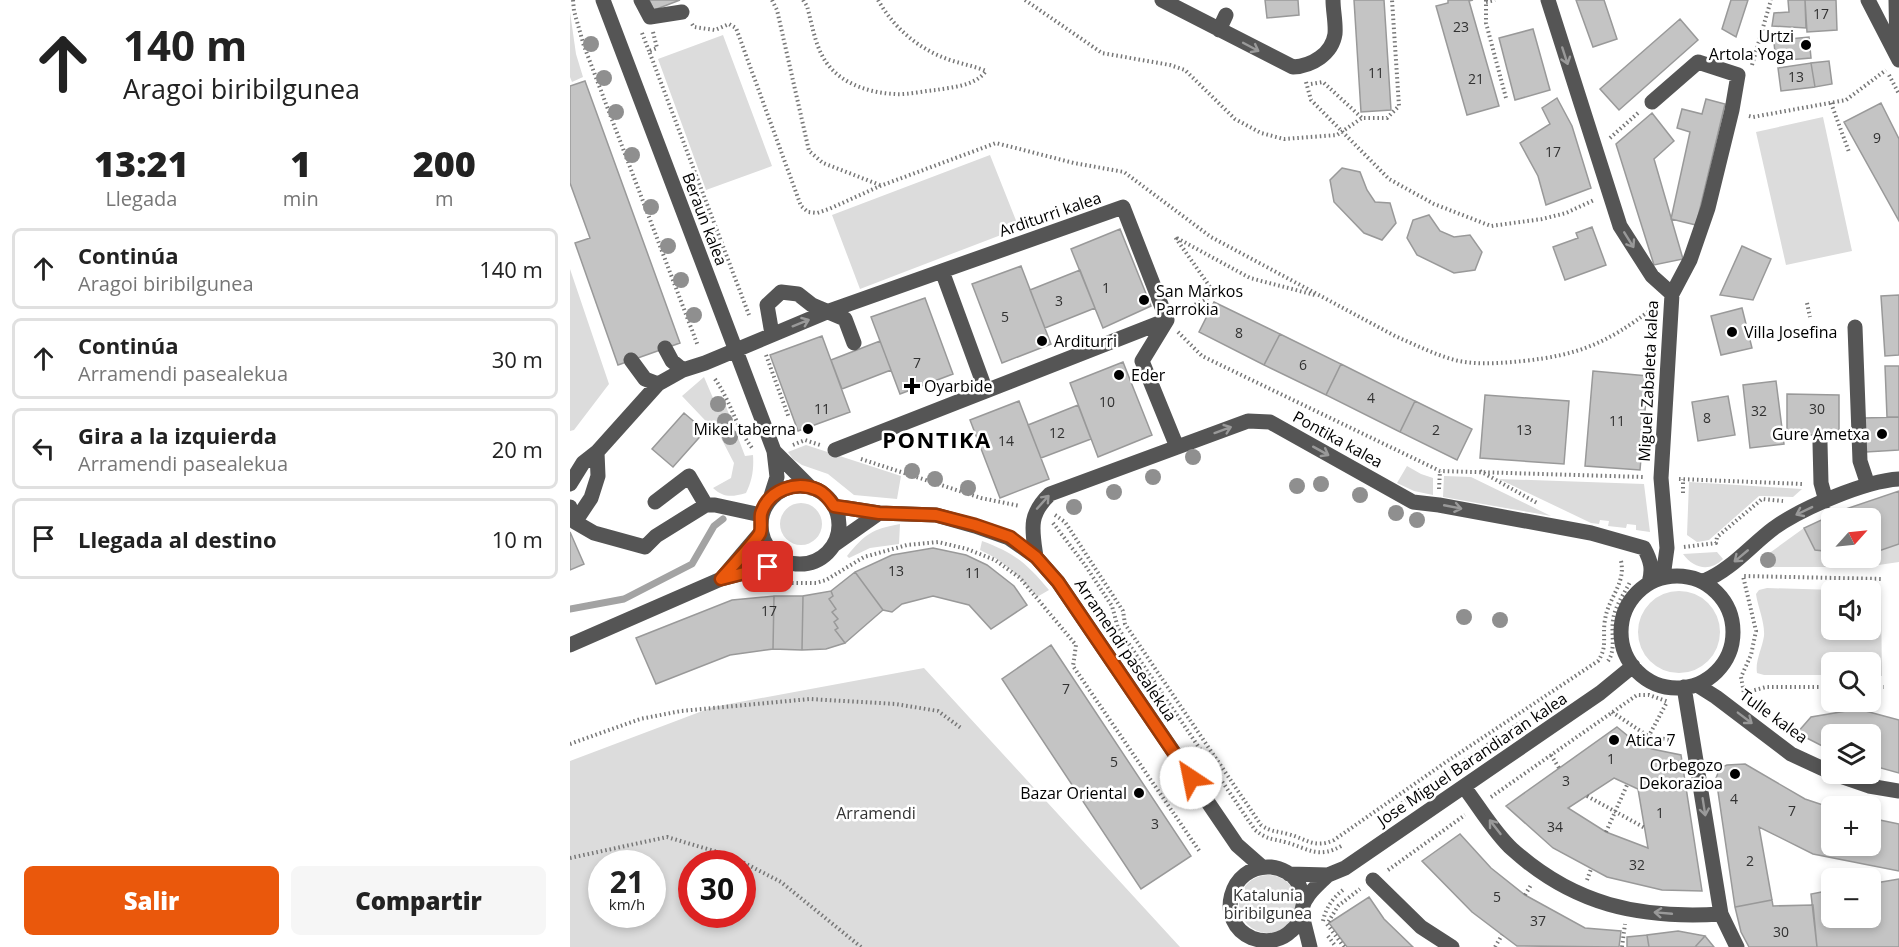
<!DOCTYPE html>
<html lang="es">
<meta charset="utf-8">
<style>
body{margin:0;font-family:"Open Sans",sans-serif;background:#f6f6f6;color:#222;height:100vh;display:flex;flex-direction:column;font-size:22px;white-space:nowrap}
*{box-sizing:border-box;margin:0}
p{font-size:20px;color:#767676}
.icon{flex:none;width:33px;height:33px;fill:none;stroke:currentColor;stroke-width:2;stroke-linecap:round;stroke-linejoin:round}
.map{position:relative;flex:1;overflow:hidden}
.drawer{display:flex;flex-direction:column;background:#fff;width:570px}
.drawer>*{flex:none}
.top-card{background:#fff;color:#222;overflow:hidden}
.needle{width:39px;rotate:63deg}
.buttons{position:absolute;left:1251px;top:508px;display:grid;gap:12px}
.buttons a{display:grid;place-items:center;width:60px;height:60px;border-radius:9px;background:#fff;box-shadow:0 3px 9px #0003;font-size:30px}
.speed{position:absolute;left:18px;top:850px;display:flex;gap:12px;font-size:30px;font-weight:700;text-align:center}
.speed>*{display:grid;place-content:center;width:78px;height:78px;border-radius:50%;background:#fff;box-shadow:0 3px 9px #0003;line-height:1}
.speed small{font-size:15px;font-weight:400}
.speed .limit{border:9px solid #d22;background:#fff;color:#111}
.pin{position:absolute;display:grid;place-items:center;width:51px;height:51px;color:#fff;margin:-26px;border-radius:12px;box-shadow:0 3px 9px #0006}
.me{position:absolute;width:66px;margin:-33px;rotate:326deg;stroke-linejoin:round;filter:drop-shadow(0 0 4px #0008)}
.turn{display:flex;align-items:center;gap:21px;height:126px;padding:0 24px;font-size:27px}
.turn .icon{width:78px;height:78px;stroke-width:2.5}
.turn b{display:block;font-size:42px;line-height:51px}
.eta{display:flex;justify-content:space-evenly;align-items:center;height:102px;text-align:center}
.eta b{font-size:36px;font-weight:800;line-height:42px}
.button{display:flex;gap:12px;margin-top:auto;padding:12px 24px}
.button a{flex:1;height:69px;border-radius:9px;background:#ea580c;color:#fff;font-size:24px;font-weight:800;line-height:69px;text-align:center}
.button a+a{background:#f6f6f6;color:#222}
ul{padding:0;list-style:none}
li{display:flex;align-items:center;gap:18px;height:81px;margin:0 12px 9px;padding:0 12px;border:3px solid #e0e0e0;border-radius:9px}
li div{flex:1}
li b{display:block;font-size:22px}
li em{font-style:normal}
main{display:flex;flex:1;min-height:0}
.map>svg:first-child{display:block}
.green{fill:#dcdcdc;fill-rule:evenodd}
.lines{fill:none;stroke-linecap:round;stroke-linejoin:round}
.stream{stroke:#a3a3a3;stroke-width:7}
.building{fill:#c4c4c4;stroke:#999;stroke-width:1.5;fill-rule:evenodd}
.path{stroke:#777;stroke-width:4;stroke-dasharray:1.5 3;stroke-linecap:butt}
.minor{stroke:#555;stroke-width:15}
.tree{fill:#8f8f8f}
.oneway{stroke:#999}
.route-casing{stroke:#983908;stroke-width:15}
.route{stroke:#ea580c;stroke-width:10}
.poi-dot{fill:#000;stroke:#fff;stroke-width:2}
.labels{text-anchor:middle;stroke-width:5;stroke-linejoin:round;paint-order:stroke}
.number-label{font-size:14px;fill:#313131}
.poi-label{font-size:16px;fill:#000;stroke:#fff;text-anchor:start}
.street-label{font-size:16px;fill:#000;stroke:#fff}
.park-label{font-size:16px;fill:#333;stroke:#fff}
.district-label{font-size:22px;font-weight:bold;letter-spacing:1.5px;fill:#000;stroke:#fff}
</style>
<main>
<section class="drawer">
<div class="top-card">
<div class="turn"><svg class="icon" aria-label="ahead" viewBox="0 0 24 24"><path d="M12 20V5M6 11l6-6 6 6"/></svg><div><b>140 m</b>Aragoi biribilgunea</div></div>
</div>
<div class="eta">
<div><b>13:21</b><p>Llegada</p></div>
<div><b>1</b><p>min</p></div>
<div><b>200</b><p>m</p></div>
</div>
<ul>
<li><svg class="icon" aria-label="ahead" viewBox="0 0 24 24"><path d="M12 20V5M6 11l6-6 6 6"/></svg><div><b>Continúa</b><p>Aragoi biribilgunea</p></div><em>140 m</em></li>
<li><svg class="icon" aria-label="ahead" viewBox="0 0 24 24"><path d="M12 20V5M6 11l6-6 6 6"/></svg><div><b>Continúa</b><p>Arramendi pasealekua</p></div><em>30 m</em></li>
<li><svg class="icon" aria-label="left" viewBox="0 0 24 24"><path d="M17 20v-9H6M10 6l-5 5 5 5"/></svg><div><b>Gira a la izquierda</b><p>Arramendi pasealekua</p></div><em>20 m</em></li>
<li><svg class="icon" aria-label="arrive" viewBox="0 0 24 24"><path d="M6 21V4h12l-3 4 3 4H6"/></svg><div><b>Llegada al destino</b></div><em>10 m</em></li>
</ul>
<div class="button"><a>Salir</a><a>Compartir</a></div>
</section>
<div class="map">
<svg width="1329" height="947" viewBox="0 0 1329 947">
<rect width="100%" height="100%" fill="#fff"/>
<path class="green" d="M0,12L6,54L13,77L2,82L0,77Z
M153,35L202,166L136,190L88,59Z
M1253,117L1282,251L1216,265L1186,132Z
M420,155L449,228L290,289L262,215Z
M0,269L39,384L4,430L0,431Z
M134,377L143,398L152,396L175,456L183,455C184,470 182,481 176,493C162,497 154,498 143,488L161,478L164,463L150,436L112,396Z
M236,445L331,476L327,499L284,495L258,474L232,465L223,459L218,452Z
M837,466L851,474L863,478V495L844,491L827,483Z
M874,476L901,477L981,516L873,497Z
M929,479L1074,484L1080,532L1066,530V525L1057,524L1056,528L1038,526L1039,521L1030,520L1029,524L1021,523Z
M1119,482L1232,489L1223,497L1189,496L1139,540L1127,542L1117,535Z
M210 524a21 21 0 1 1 42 0a21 21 0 1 1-42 0Z
M330,524L329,544L300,548L279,558L277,556C295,534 302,529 330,524Z
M1234,528L1245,550L1261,552L1262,558H1300L1301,554L1329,544V562L1295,567H1197L1192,564L1194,557Z
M412,541C445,553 457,564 479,590L467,597C450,577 434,561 410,550Z
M1147,552L1153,559C1140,572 1124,569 1113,554Z
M1197,588L1300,591H1262V630H1300V591H1311L1312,676H1301L1300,663H1262L1261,675H1194L1187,673C1185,661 1192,649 1194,636C1195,622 1188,608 1186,594L1189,590Z
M1068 632a41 41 0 1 1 82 0a41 41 0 1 1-82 0Z
M354,668L610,947H0V761L143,707ZM32,864H82V915H32ZM122,864H172V915H122Z
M669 904a29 29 0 1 1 58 0a29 29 0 1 1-58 0Z"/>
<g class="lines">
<path class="stream" d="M0,609L54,599L122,564L144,526L153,519"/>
</g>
<path class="building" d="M79,0H110L84,10Z
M695,0H728L729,15L697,18Z
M784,0H814L821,110L791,112Z
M878,0H903L899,1L929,106L897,115L866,6L878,3Z
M1006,0H1034L1047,39L1023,47Z
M1161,0H1178L1166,37L1152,29Z
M1218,0H1235L1236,28L1202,26L1204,13L1219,12Z
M1235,0H1266L1267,30L1237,32Z
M1110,19L1128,40L1049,110L1030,89Z
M963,29L980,90L945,100L929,38Z
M1218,32L1219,39L1239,37L1241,58L1206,61L1203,34Z
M1259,61L1262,84L1245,87L1241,63Z
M1241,63L1245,87L1211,91L1208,68Z
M15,81L110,343L48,365L5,243L20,238L0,183V86Z
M987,98L1002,126L1021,188L976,205L968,176L950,143L980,124L972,108Z
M1136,99L1155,104L1126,225L1101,219L1120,132L1107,128L1112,109L1132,114Z
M1311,103L1329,139V221L1274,122Z
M1082,113L1104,141L1084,159L1113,259L1084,265L1046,144Z
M772,168L790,172L797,190L805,202L820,203L826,223L812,240L794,233L764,202L760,180Z
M859,215L870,231L884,237L900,235L912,252L905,270L884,273L847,255L837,238L843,220Z
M1022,227L1036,265L995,280L983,247L1008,238L1006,233Z
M550,229L581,306L533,328L501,249Z
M1172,246L1201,259L1183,300L1150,295Z
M451,266L481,344L432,363L402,284Z
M510,270L525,308L475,328L460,290Z
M1329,295V355L1315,356L1311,296Z
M355,298L383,374L330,394L301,317Z
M644,302L710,334L694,365L629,332Z
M1172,308L1182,348L1151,355L1141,316Z
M710,334L771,364L756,395L694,365Z
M252,336L280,412L228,431L200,355Z
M310,341L321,370L272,389L261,360Z
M553,362L582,435L528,457L500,383Z
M771,364L845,401L830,432L756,395Z
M1315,366H1329V417H1317Z
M1023,371L1078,376L1070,470L1015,466Z
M1206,381L1214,444L1180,448L1173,385Z
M1217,394L1269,395V435H1217Z
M915,395L999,401L994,464L910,458Z
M1158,396L1165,435L1128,441L1122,402Z
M449,401L479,479L430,498L400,420Z
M845,401L902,429L887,460L830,432Z
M508,405L521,439L471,458L458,425Z
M114,413L135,431L103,467L82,449Z
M1329,417V450L1296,452L1294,418Z
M1329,491V544L1300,554V519H1262V552L1245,550L1234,528L1273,510Z
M0,532L14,564L0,570Z
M363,548L396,555L417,565L444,586L457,605L421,629L399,605L363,596L332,604L322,612L313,610L285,572L322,555Z
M285,572L313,610L275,643L265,630L268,628L264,622L268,619L262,612L266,609L259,599L263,596L261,591Z
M261,591L263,596L259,599L266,609L262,612L268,619L264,622L268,628L265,630L275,643L256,649L232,650L233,596Z
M204,596H233L232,650L203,649Z
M204,596L203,649L160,655L86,684L66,638L162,600Z
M481,645L621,856L571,889L432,679Z
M1288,709L1329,720V773L1300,765V735H1262V751L1227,733L1241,717Z
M1047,727L1063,740L1082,749L1111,755L1132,891L1092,890L1037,877L983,848L936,806ZM1044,778L1068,789L1078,848L1036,832L998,808Z
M1175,764L1235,799L1262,808V846H1300V818L1329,824V871L1243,854L1189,827L1202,900L1165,907L1146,778L1150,768L1157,765Z
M890,834L921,868L955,895L1015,928L1051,931L1049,947L947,946L902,912L852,861Z
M1329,879V947H1247L1241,894L1262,890V918H1300V884Z
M799,897L814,919L843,947H777L759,923Z
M1202,900L1203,906L1243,905L1247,947H1179L1171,932L1165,907Z
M1108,931L1135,936L1125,947H1079L1077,935Z
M1077,935L1079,947H1057V937Z
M1135,936L1144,947H1125Z"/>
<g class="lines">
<path class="path" d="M3,0L4,11L14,46L128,346
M202,0L207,10L239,151L253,163L310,185
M233,0L237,6C242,24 245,46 256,62C271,84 300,93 325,94C338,95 353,91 366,90C383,87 405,86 416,71C404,66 392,64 380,60C348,49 324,28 308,0
M455,0L532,53L600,65L615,70L665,119L691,133L714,139L767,135L792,118H817L829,106L822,0
M916,0V23L936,98
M916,2L925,0
M122,24L124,27L145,30L159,24L166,28L231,206L238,212L247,213L259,209L310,186L426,143L504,163L554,172L641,237L825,336C846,345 867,356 889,361C910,365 932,363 953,361C1009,355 1037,343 1082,309
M83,32L87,48L79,51L179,315
M72,33L79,51
M1182,65L1201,0
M1319,75L1329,94
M736,82L741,100L819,179L864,204L921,226L972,219L996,213L1024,200
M741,84L753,82L792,118
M1261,103L1279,152
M1179,116L1183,117L1276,100L1316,70
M1040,138L1068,113
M1237,303L1240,317
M613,311L645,294L605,237L680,278L745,295
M608,332L632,356L870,471L1074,477
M196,355L219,418
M145,379C161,402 166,427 182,448
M223,445L235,440L250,445
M291,459L411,498L450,506
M910,471L967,503
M1109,479L1233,484
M869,489L870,471
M1113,493V479
M485,515L495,522L553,611L555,624L691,825C701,832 707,831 718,834C737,839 744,849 764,840L876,762L1028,661C1038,647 1032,636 1035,620C1038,598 1056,584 1051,561
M483,523L515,565L542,606L548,628L685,830C698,840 700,838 715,842C738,848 748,860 773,845
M1114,547L1146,543L1147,537L1192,499L1213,501
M213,583H246L256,580L294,557L337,545L368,542L397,549L425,560L450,578L506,645L503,666L630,852
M1038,661C1046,650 1041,634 1043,620C1045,606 1054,594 1060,582
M1262,687H1196L1174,693L1171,677L1181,655L1186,631L1173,576L1313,579
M1300,687H1314
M1042,712L1078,736L1106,741
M0,744L70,719L111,711L240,699L326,704L368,711L391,728
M1074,745L1097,702
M981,755L989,768
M1017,796L1075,828
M921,797L1067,695H1079L1099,702
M813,816L951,722
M1036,832L1057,785
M0,858L97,837L161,856L211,882L291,947
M818,870L895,815
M1017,880L1021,869
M955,895L961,885
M753,921C756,907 763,898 773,890
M758,936L766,947
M774,947L757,924L768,906L790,889
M925,947L932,935
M1052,947L1055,924"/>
<path class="minor" d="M33,0L204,451L207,477L200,499
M71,0L80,17L112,12
M592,0L723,67C742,66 762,54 765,34C766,23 763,11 763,0
M978,0L1050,226L1082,276L1102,294
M1298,0L1329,60
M1326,0L1327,54
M649,30L656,15
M1082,102L1128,62L1168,75L1162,110L1138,208L1120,260L1102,294L1091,478L1097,548L1093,577
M372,271L416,391
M1285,327L1290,461L1298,485
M202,334L197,305L211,292L228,294L242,305L275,319L284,343
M95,348L102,361L113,370
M61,360L75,379L88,384
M1250,443L1251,483L1256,501
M265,450L597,320
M204,451L241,488
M0,484L13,463L27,452L88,384L113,370L135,363L259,311L553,207L597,320L572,361L607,447
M191 525a39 39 0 1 1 78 0a39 39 0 1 1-78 0Z
M85,502L119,476L136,505
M264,506L309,513L366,515L405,526L439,538L466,557L488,582L667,845L692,867
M0,507L5,522L24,533L75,547L86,536L136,505H145L191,515
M5,522L21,498L28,476L27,452
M265,544L309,513
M466,557C462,529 458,515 480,494L678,421L700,422L843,502L869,505L1021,533L1074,548C1081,561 1083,569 1079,583
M1051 632a56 56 0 1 1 112 0a56 56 0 1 1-112 0Z
M151,579L190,533
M1134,581C1161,570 1180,546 1204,528C1232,508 1295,481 1329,479
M0,645L151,579L215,562
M1127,685L1146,697L1221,754L1262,773
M1114,687L1151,914L1167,947
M1264,774L1299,786L1329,791
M894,787C908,805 925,834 942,849C1004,905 1069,919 1151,914
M719,874L758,875L775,868L1030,693L1063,666
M803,880L851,927L882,947
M734,901C732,895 731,888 728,883C723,874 711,868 701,867C659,864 644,922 682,938C696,943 711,941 721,931C735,920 729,909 736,899C741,890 750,883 758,875
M732,915L740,947"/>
</g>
<g class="tree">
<circle cx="21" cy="44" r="8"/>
<circle cx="34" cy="78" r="8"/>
<circle cx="46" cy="112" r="8"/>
<circle cx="62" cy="155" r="8"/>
<circle cx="81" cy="207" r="8"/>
<circle cx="98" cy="246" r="8"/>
<circle cx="111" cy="280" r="8"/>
<circle cx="124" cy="315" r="8"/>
<circle cx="148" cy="404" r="8"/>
<circle cx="155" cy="421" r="8"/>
<circle cx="160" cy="437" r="8"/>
<circle cx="623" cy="457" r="8"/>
<circle cx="342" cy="471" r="8"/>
<circle cx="583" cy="477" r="8"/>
<circle cx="365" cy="479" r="8"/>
<circle cx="751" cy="484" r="8"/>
<circle cx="727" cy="486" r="8"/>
<circle cx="398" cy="488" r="8"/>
<circle cx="544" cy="492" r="8"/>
<circle cx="790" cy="495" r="8"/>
<circle cx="504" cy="507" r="8"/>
<circle cx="826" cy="513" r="8"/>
<circle cx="847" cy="520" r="8"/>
<circle cx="1198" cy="560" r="8"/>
<circle cx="894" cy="617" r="8"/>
<circle cx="930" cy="620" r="8"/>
</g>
<defs><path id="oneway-shaft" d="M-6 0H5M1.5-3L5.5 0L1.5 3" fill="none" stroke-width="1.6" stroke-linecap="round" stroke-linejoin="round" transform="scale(1.5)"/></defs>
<g class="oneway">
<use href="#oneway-shaft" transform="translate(681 47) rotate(28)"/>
<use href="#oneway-shaft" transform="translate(995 56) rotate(72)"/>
<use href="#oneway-shaft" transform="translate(1059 240) rotate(58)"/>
<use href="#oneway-shaft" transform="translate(231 323) rotate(-22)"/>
<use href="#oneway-shaft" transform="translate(653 430) rotate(-20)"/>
<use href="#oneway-shaft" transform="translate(751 451) rotate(29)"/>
<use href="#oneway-shaft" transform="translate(473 502) rotate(-48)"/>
<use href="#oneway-shaft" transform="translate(883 507) rotate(11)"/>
<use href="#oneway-shaft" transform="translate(1234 511) rotate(154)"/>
<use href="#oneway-shaft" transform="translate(1171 556) rotate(140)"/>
<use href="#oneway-shaft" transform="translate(1175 718) rotate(37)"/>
<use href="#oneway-shaft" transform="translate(1134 807) rotate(81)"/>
<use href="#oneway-shaft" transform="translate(925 827) rotate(-128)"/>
<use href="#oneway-shaft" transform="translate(1093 913) rotate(-175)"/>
</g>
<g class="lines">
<g class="route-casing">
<path id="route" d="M198,567L151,579C158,571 187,540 190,533C192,527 190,520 191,514C198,490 226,480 248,490C255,493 260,500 264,506L309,513L366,515L405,525L440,537L466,557L488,582L621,778"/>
</g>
<use href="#route" class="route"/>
</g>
<g class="poi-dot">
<circle cx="1236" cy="45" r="6"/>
<circle cx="574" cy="300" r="6"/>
<circle cx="1162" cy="332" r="6"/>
<circle cx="472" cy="341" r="6"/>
<circle cx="549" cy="375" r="6"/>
<path d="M339 377h6v6h6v6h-6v6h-6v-6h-6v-6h6z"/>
<circle cx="238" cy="429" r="6"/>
<circle cx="1312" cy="434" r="6"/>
<circle cx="1044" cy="740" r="6"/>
<circle cx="1165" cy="774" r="6"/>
<circle cx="569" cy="793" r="6"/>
</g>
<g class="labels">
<g class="number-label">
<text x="1251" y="19">17</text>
<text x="891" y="32">23</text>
<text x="806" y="78">11</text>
<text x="1226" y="82">13</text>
<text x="906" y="84">21</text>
<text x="1307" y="143">9</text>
<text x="983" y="157">17</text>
<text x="536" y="293">1</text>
<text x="489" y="306">3</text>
<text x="435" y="322">5</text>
<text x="669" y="338">8</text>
<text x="347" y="368">7</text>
<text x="733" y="370">6</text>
<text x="801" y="403">4</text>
<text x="537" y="407">10</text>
<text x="252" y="414">11</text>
<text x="1247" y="414">30</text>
<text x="1189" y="416">32</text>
<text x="1137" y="423">8</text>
<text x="1047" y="426">11</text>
<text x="866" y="435">2</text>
<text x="954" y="435">13</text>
<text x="487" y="438">12</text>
<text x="436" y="446">14</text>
<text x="326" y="576">13</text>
<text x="403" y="578">11</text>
<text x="199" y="616">17</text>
<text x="496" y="694">7</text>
<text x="1041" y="764">1</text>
<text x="544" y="767">5</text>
<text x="996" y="786">3</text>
<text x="1164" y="804">4</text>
<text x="1222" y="816">7</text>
<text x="1090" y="818">1</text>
<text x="585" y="829">3</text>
<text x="985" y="832">34</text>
<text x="1180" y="866">2</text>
<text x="1067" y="870">32</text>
<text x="927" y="902">5</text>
<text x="968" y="926">37</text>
<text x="1211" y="937">30</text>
</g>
<g class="poi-label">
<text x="1224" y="42" text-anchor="end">Urtzi<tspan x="1224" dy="18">Artola Yoga</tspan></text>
<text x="586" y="297">San Markos<tspan x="586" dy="18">Parrokia</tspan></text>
<text x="1174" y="338">Villa Josefina</text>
<text x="484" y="347">Arditurri</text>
<text x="561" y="381">Eder</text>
<text x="354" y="392">Oyarbide</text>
<text x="226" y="435" text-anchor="end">Mikel taberna</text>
<text x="1300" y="440" text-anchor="end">Gure Ametxa</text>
<text x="1056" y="746">Atica 7</text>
<text x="1153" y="771" text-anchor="end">Orbegozo<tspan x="1153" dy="18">Dekorazioa</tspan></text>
<text x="557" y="799" text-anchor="end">Bazar Oriental</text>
</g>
<g class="street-label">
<text transform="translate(480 214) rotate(-19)" y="6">Arditurri kalea</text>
<text transform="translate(135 219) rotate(69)" y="6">Beraun kalea</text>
<text transform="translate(1078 381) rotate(-87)" y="6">Miguel Zabaleta kalea</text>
<text transform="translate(768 439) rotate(29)" y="6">Pontika kalea</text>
<text transform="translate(556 650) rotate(56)" y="6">Arramendi pasealekua</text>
<text transform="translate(1204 716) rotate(36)" y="6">Tulle kalea</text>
<text transform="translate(902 759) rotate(-34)" y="6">Jose Miguel Barandiaran kalea</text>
</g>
<g class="park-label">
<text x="306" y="819">Arramendi</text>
<text x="698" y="901">Katalunia<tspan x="698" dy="18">biribilgunea</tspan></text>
</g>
<g class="district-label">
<text x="367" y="448">PONTIKA</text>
</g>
</g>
</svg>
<div class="buttons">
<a><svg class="needle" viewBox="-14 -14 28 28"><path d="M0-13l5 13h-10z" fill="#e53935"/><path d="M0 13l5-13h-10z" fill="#767676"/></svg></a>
<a><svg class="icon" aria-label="sound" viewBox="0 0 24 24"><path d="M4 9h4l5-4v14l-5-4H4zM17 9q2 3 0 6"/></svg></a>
<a><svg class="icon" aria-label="search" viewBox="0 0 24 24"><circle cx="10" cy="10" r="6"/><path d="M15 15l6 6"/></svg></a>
<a><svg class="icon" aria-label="layers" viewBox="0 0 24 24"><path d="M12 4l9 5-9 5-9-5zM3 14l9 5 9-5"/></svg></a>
<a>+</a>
<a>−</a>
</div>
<div class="speed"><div>21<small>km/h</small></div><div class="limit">30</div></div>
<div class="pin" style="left:198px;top:567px;background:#d93025"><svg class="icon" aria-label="arrive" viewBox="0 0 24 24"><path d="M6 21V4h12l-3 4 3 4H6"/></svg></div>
<svg class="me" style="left:621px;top:778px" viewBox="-20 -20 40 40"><circle r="19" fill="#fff"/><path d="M0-13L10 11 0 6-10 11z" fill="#ea580c"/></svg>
</div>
</main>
